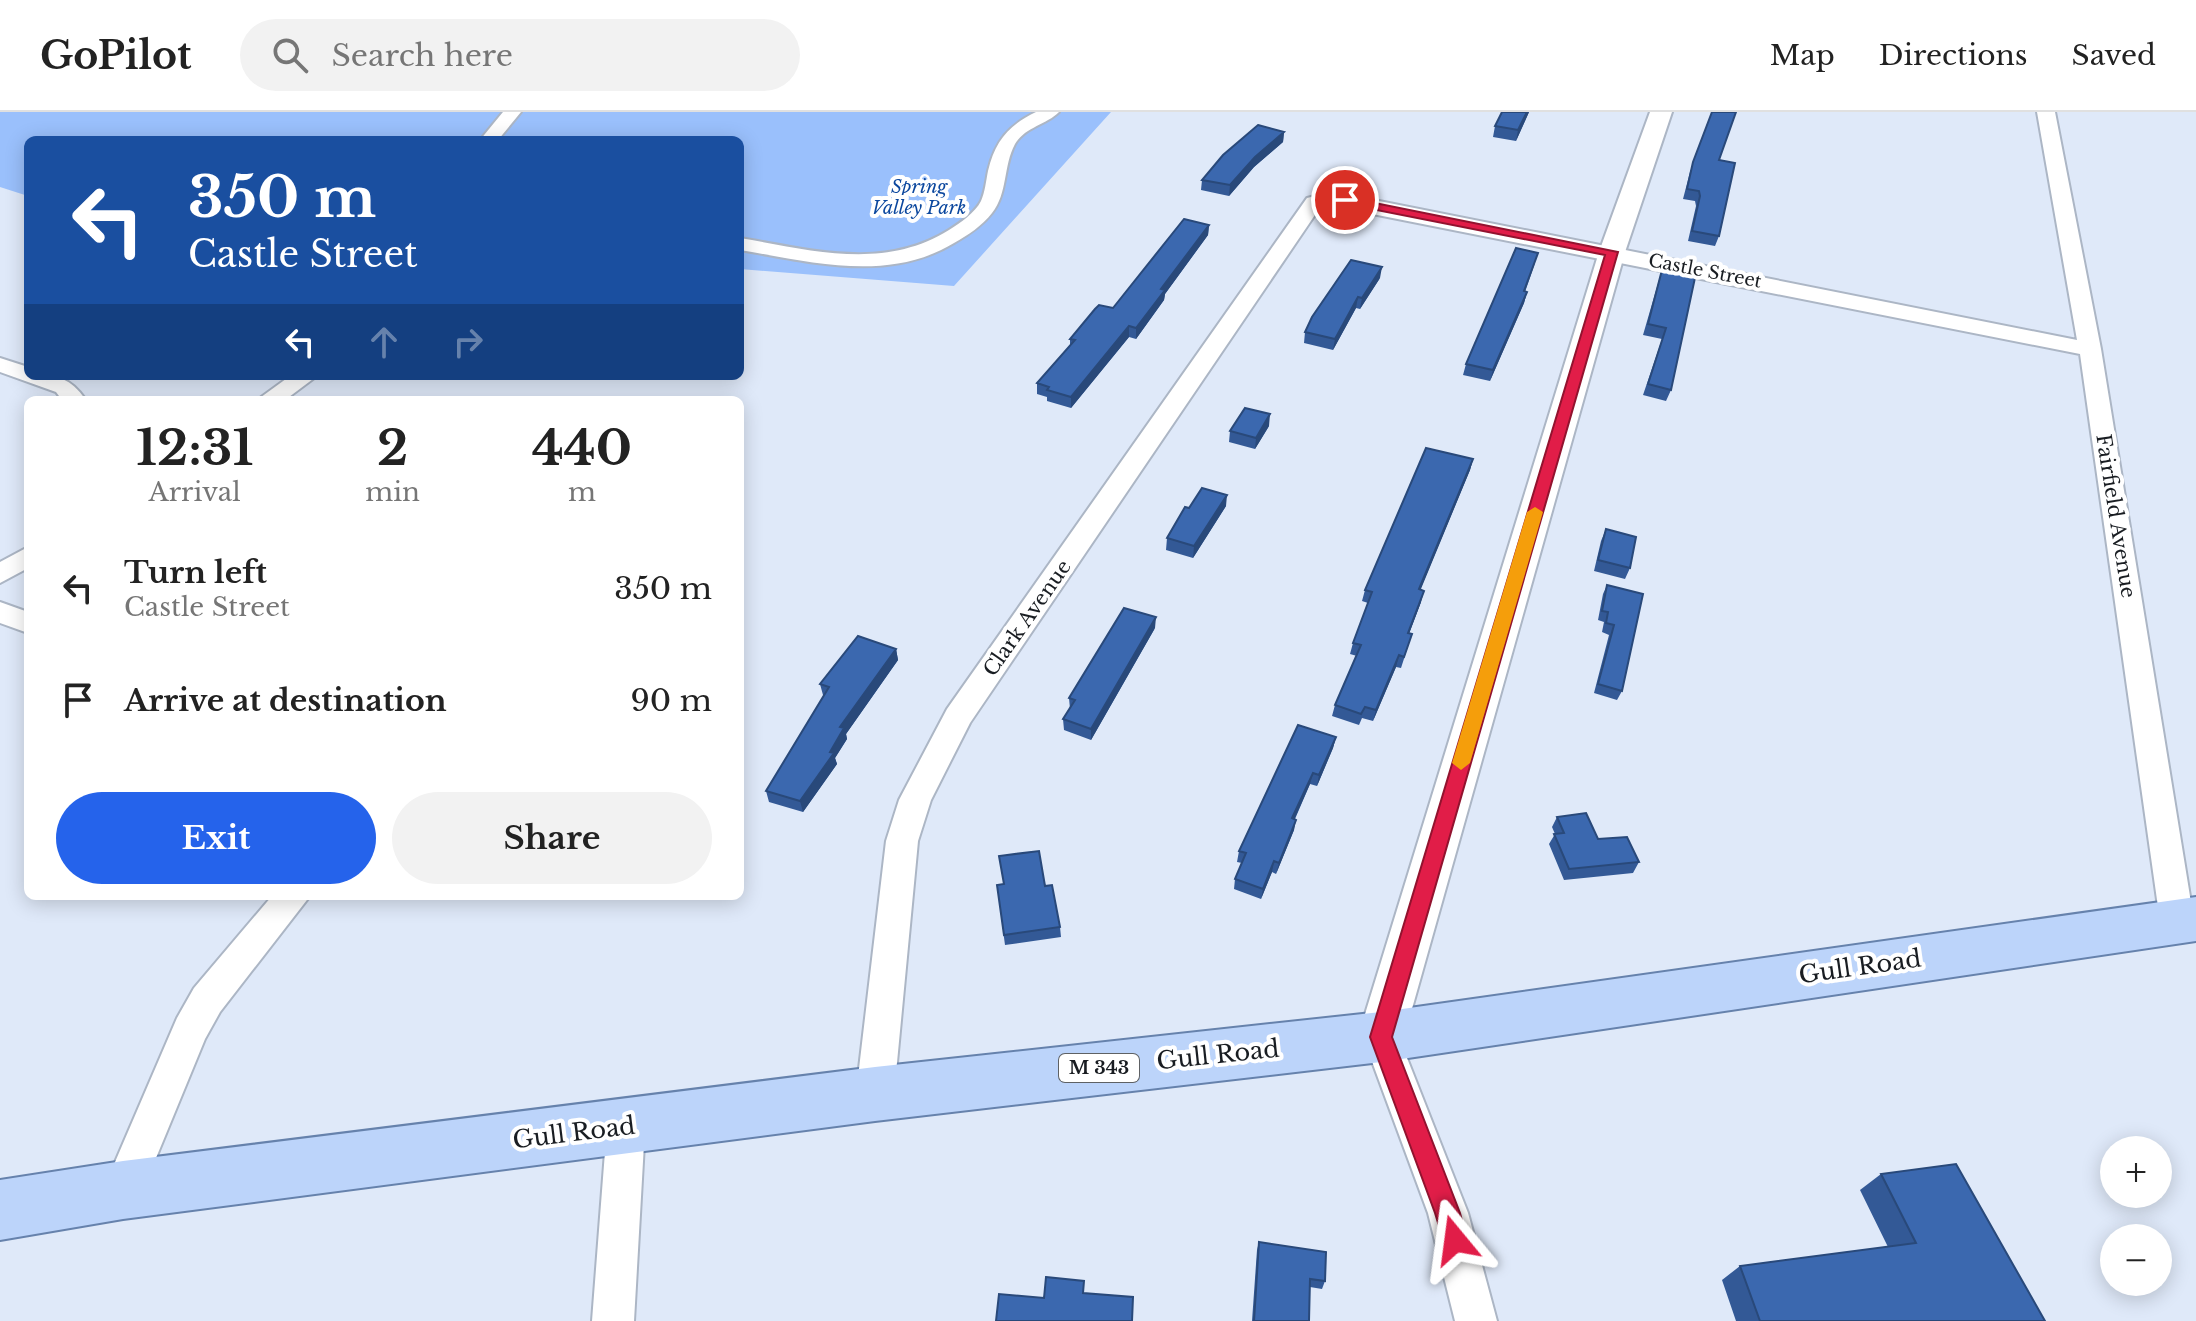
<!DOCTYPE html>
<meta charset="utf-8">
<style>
body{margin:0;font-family:"Libre Baskerville",serif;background:#f2f2f2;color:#222;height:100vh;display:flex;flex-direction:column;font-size:30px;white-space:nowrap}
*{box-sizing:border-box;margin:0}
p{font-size:26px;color:#767676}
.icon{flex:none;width:44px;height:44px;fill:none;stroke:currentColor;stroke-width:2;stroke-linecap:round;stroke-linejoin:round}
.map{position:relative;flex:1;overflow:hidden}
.side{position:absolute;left:24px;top:284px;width:720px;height:504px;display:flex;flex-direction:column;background:#fff;border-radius:12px;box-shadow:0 4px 20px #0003}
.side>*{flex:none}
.top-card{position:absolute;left:24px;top:24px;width:720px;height:244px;border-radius:12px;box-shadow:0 4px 20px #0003;background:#1a4fa0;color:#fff;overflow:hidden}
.fabs{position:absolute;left:2100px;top:1024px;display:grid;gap:16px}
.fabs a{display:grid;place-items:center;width:72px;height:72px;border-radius:50%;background:#fff;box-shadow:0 4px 20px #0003;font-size:40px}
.pin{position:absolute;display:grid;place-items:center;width:68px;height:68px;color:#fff;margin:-34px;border:4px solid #fff;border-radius:50%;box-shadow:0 2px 8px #0007}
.me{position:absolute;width:88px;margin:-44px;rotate:344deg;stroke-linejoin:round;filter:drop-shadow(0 0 6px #0008)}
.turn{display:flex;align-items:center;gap:28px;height:168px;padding:0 32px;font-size:36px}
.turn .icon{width:104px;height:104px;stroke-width:2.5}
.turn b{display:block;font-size:56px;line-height:68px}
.lanes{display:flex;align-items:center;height:76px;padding:0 32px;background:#0003;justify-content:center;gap:40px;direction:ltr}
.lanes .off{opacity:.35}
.eta{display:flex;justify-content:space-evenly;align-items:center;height:136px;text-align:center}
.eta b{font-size:48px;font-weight:700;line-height:56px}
.cta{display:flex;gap:16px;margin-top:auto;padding:16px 32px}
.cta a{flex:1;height:92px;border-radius:48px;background:#2563eb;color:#fff;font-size:32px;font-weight:700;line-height:92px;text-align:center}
.cta a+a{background:#f2f2f2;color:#222}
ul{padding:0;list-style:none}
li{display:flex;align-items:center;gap:24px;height:112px;padding:0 32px}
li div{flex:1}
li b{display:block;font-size:30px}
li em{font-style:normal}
header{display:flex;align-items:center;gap:48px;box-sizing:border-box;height:112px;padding:0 40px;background:#fff;border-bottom:2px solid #e0e0e0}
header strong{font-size:38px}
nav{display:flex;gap:44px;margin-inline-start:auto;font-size:28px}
.search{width:560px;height:72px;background:#f2f2f2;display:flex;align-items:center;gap:20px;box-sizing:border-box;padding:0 28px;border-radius:44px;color:#767676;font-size:30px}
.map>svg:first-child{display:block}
.green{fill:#9ac0fc}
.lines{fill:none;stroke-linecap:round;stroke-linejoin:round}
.minor-casing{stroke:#acb6c5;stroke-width:4}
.tertiary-casing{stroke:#acb6c5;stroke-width:4}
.primary-casing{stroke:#6682ac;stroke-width:4}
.minor{fill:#fff;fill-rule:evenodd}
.tertiary{fill:#fff;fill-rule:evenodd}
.primary{fill:#bcd4fa;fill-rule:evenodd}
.wall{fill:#335996}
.shaded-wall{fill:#29497a}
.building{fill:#3b68af;stroke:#29497a;stroke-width:2}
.route{fill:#e11d48;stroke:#92132f;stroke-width:2}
.slow{fill:#f59e0b}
.labels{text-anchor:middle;stroke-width:8;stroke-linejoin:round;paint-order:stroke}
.far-park-label{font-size:18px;font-style:italic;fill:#0b479e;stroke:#fff}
.far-street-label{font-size:18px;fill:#191d22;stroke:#fff}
.shield{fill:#fff;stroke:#5e6164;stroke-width:2}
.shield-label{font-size:18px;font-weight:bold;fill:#191d22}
.street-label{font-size:20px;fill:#191d22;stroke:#fff}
.near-street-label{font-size:24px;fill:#191d22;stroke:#fff}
</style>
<header>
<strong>GoPilot</strong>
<div class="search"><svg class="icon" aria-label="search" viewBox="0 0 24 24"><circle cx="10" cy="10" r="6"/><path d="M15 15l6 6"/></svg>Search here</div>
<nav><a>Map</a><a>Directions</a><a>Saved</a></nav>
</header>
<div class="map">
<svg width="2196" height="1209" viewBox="0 0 2196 1209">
<rect width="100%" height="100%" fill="#dfe9f9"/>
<path class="green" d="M0,0H1111L954,174L740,157V28H28V84L0,75Z"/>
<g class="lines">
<g class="minor-casing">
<path id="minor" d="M503,0H521L498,28H480Z
M1036,0H1059C1046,13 1025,15 1015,32C1003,54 1008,81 992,101C982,114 968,123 954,131C888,171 812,150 740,138V126C812,138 883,159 949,118C960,111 975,101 981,89C985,80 986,69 988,59C995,29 1009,13 1036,0Z
M2037,0H2055L2101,237L2194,809L2189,820L2177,824L2165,820L2160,809L2080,242L1327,93L1321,94L970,611L931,688L918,729L894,982L888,995L875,1000L862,995L856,982L886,729L899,688L947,597L1307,86L1327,81L1359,85L2077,228Z
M0,246L28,255V264C57,264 68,263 86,288H62L56,280L0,260Z
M290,264H317L285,288H257Z
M28,435V456L0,471V450Z
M0,490L28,500V521L0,511Z
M272,784H310L220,900L205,927L137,1092L123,1098L109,1092L103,1078L177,906L194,876Z
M1381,908L1394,913L1468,1101L1497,1209H1455L1428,1101L1363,925L1368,913Z
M626,995L640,1001L645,1014L634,1209H592L607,1014L612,1001Z"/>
</g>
<g class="tertiary-casing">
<path id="tertiary" d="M1650,0H1672L1625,140L1404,925L1398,940L1381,947L1364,940L1358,925L1599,140Z"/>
</g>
<g class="primary-casing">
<path id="primary" d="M2196,785V829L1381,950L875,1009L123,1107L0,1128V1068L123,1049L875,955L1381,900Z"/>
</g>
<use href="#minor" class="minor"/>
<use href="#tertiary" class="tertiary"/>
<use href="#primary" class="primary"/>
</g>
<path class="wall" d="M1502,0H1529L1516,29L1493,25L1495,14Z
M1712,0L1719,48V124L1715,134L1688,129L1696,94L1695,89L1683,87L1690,60Z
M1284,20L1283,30L1254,55L1229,84L1201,78L1202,68Z
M1209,113L1208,123L1165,182L1164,188L1136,227L1129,225L1071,296L1047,289V285L1037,282V271L1070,233V227L1113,196Z
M1535,151L1525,180H1527L1524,191L1490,269L1463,263L1466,252Z
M1663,154L1671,278L1666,289L1643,283L1662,227L1643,223Z
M1380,166L1360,197L1356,196L1333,238L1304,231L1305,220Z
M1269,314L1255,337L1229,330L1230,319Z
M1473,347L1470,358L1420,478L1421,490L1409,522H1412L1401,556L1396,555L1373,609L1362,606L1359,613L1332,604L1335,593L1357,544L1350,542L1353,531L1368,491L1362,489L1365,478Z
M1226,394L1193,446L1166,438L1167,426L1189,396Z
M1606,417L1630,456L1625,467L1594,459L1601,429Z
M1607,473L1643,482L1622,579L1617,588L1594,581L1609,523L1602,520L1604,510L1598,508L1603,482Z
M1155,516L1091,628L1064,618L1063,607L1070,597L1069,586Z
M896,537L898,548L846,622L847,627L835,646L837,652L803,700L769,690L766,679L824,583H823L820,572Z
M1336,625L1333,636L1317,674L1310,672L1295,707L1294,718L1276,762L1272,760L1261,787L1234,777L1235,767L1242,751L1237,750L1239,739Z
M1557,705L1639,750L1633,761L1564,768L1549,732L1555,722L1552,715Z
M1003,772L1045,774L1060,815L1061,825L1005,833L997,773Z
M1881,1062L2045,1209H1736L1722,1168L1740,1154L1888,1135L1860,1078Z
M1259,1130L1325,1169L1322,1177L1310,1175L1309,1209H1252L1257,1138Z"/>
<path class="shaded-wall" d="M1527,0H1529L1516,29L1518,18Z
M1284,20L1283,30L1254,55L1229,84L1230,73L1255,45Z
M1209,113L1208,123L1165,182L1164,188L1136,227V216L1161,177Z
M1382,155L1380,166L1360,197L1362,186Z
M1527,180L1524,191L1490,269L1493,258Z
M1358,185L1356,196L1333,238L1335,227Z
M1129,214V225L1071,296V285Z
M1270,302L1269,314L1255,337L1256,326Z
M1473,347L1470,358L1416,489L1419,477Z
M1227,383L1226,394L1193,446L1194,434Z
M1424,479L1421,490L1405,532L1408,521Z
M1156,505L1155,516L1091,628V617Z
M896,537L898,548L846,622L847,627L835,646L837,652L803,700L800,689L830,640L840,615Z
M1399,543L1396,555L1373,609L1376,598Z
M1336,625L1333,636L1317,674L1319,663Z
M1313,661L1310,672L1290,717L1292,706Z
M1296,708L1294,718L1276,762L1279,751Z
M1274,749L1272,760L1261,787L1263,777Z"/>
<path class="building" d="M1502,0H1527L1518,18L1495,14Z
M1712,0H1736L1719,48L1735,51L1719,124L1692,119L1700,84L1699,79L1687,77L1693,50Z
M1258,13L1284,20L1255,45L1230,73L1202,68L1223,43Z
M1184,107L1209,113L1161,177L1165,178L1136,216L1129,214L1071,285L1047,278L1049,275L1037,271L1075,228L1070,227L1095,197L1099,193L1113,196Z
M1516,136L1538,141L1524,179L1527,180L1493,258L1466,252Z
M1351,148L1382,155L1362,186L1358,185L1335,227L1305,220L1312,205Z
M1663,154L1696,161L1671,278L1648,272L1666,216L1648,212Z
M1245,296L1270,302L1256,326L1230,319Z
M1426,336L1473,347L1419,477L1424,479L1408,521L1412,522L1404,545L1399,543L1376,598L1365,595L1361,602L1335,593L1361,533L1353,531L1372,480L1365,478Z
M1202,376L1227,383L1194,434L1167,426L1185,395L1189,396Z
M1606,417L1636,425L1630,456L1598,448Z
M1607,473L1643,482L1622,579L1598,572L1614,513L1606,511L1608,500L1602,499Z
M1124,496L1156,505L1091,617L1063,607L1075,588L1069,586Z
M858,524L896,537L840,615L844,616L830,640L834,641L800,689L766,679L829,575L820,572Z
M1298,613L1336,625L1319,663L1313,661L1292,706L1296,708L1279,751L1274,749L1263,777L1235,767L1246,741L1239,739Z
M1586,701L1598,727L1627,725L1639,750L1569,757L1554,722L1564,721L1557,705Z
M1039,739L1045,774L1052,773L1060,815L1004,823L997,773L1004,772L999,744Z
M1956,1052L2045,1209H1760L1740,1154L1916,1131L1881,1062Z
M1259,1130L1326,1140L1325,1169L1310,1167L1309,1209H1254Z
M1046,1165L1084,1169L1083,1181L1133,1185L1132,1209H996L999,1182L1044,1186Z"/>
<path class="route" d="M1345,85L1618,140L1392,925L1460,1101L1467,1128L1464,1137L1455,1140L1446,1137L1435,1101L1370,925L1605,143L1341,91V86Z"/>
<path class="slow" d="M1535,395L1543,400L1470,651L1461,658L1452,651L1527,400Z"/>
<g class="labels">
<g class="far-park-label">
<text x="919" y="81">Spring<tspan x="919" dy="21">Valley Park</tspan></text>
</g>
<g class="far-street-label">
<text transform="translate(1705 159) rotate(11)" y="6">Castle Street</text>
</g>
<rect class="shield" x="1059" y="942" width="80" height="28" rx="6"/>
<g class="shield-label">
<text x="1099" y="962">M 343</text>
</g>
<g class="street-label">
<text transform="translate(2116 404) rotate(81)" y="7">Fairfield Avenue</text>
<text transform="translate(1027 506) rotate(-55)" y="7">Clark Avenue</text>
</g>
<g class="near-street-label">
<text transform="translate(1860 855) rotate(-8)" y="8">Gull Road</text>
<text transform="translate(1218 943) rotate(-6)" y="8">Gull Road</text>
<text transform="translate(574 1021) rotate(-7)" y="8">Gull Road</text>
</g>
</g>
</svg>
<div class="fabs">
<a>+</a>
<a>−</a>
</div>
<div class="pin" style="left:1345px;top:88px;background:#d93025"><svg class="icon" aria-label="arrive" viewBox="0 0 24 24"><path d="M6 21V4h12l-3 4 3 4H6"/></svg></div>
<svg class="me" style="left:1455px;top:1128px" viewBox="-20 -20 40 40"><path d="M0-17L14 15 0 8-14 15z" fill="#e11d48" stroke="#fff" stroke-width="4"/></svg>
<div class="top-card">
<div class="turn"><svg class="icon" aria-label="left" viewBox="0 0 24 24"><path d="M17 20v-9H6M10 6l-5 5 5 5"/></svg><div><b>350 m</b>Castle Street</div></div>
<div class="lanes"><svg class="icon" aria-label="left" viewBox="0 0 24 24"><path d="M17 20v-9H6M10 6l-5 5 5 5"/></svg><svg class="icon off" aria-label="ahead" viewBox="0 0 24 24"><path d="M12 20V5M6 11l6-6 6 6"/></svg><svg class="icon off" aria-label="right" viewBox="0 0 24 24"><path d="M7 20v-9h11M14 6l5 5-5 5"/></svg></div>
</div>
<section class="side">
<div class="eta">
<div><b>12:31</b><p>Arrival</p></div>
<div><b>2</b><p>min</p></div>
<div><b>440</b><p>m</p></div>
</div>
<ul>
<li><svg class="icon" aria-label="left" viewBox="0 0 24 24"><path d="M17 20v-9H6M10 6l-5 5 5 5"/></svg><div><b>Turn left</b><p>Castle Street</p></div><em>350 m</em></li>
<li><svg class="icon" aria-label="arrive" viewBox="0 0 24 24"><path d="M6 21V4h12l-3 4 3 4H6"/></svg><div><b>Arrive at destination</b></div><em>90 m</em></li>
</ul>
<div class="cta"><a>Exit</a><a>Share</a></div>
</section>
</div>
